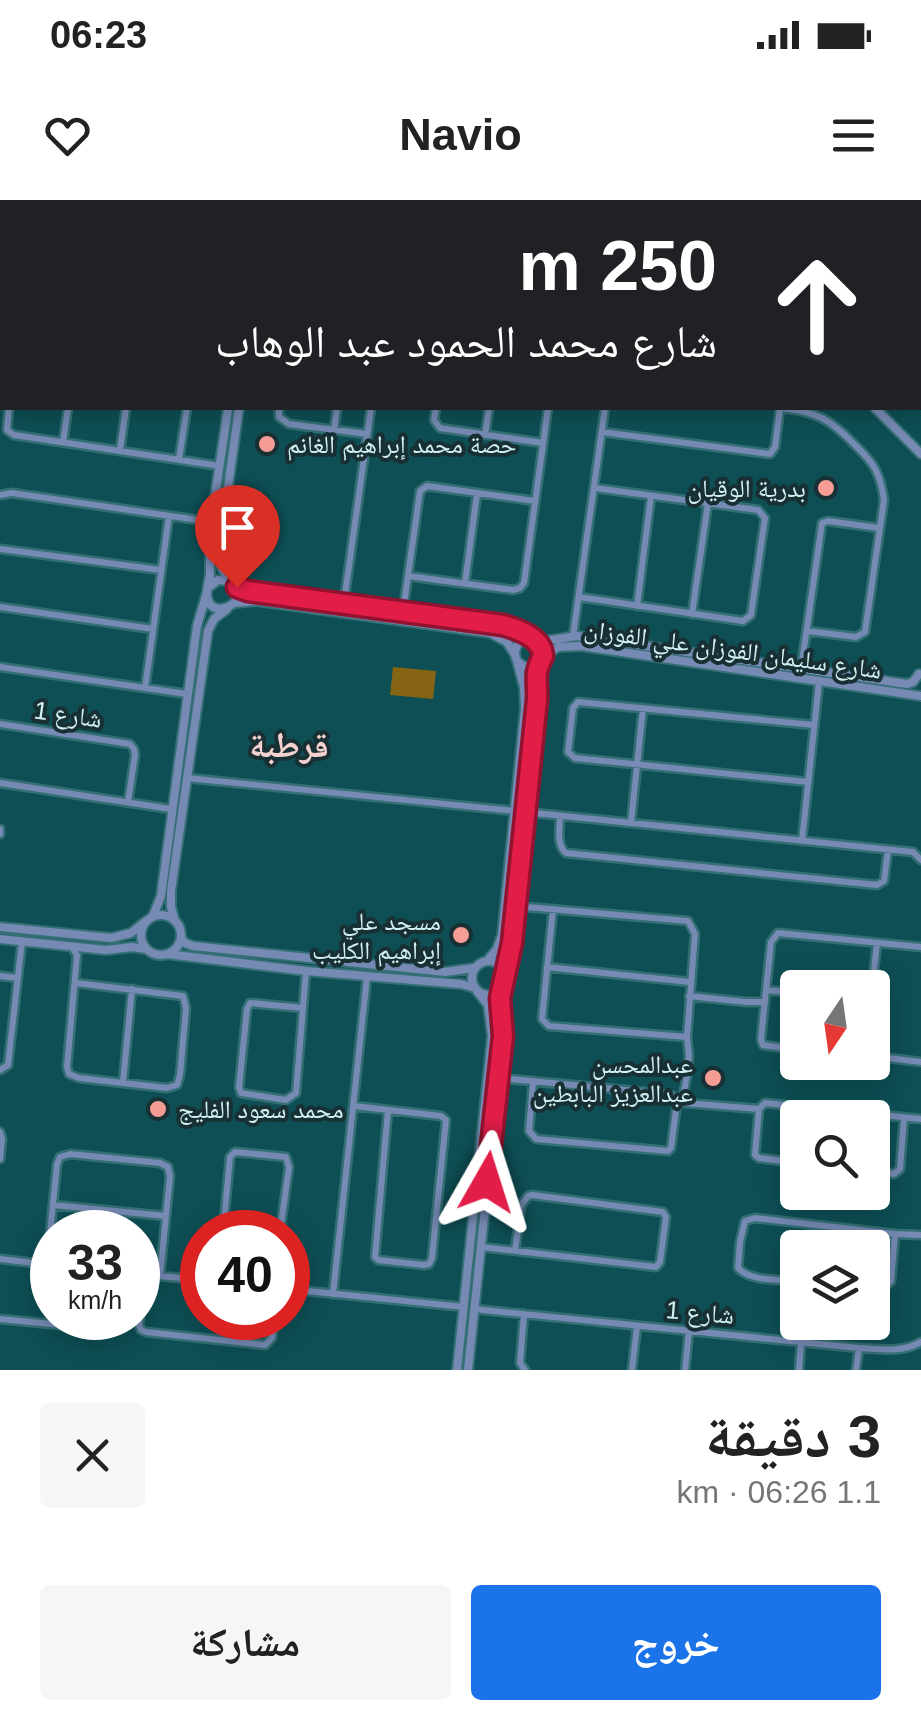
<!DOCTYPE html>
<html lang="ar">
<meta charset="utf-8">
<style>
body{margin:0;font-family:Arial,"Noto Naskh Arabic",sans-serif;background:#f6f6f6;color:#222;direction:rtl;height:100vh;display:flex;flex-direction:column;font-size:38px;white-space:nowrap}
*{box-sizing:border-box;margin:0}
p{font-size:32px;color:#767676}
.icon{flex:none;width:55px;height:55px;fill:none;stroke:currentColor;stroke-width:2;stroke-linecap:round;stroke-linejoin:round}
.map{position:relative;height:1170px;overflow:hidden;direction:ltr}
.sheet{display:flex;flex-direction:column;background:#fff;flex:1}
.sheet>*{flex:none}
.banner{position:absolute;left:0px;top:0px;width:922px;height:210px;box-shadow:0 5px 25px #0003;direction:rtl;background:#202124;color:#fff;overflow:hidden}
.needle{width:65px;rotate:193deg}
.controls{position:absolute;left:780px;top:770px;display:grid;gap:20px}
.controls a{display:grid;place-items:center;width:110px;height:110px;border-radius:10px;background:#fff;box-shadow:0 5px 25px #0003;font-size:50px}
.speed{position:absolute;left:30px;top:1010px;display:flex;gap:20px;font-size:50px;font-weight:700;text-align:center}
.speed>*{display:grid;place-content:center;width:130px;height:130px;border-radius:50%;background:#fff;box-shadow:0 5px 25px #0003;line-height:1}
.speed small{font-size:25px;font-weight:400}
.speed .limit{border:15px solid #d22;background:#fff;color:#111}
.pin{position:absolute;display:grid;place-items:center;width:85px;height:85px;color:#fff;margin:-102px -42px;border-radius:50% 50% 50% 0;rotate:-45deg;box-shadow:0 0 10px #0007}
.pin .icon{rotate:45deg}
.me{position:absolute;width:110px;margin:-55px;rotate:6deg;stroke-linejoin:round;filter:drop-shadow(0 0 8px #0008)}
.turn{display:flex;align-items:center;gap:35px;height:210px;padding:0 40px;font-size:45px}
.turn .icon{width:130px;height:130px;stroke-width:2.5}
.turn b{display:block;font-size:70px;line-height:85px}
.round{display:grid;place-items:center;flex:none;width:105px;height:105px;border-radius:10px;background:#f6f6f6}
.overview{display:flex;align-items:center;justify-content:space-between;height:170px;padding:0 40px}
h1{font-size:60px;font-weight:700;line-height:75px}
.cta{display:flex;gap:20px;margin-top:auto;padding:20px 40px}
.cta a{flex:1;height:115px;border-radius:10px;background:#1a73e8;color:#fff;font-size:40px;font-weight:700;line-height:115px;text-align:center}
.cta a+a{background:#f6f6f6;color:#222}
.status{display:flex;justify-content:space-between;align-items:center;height:70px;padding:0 50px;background:#fff;direction:ltr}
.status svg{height:28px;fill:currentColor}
header{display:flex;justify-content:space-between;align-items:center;height:130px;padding:0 40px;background:#fff;font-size:45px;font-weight:700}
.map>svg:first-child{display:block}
.green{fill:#856414}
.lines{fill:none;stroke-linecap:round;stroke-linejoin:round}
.minor-casing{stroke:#346f75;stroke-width:11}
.tertiary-casing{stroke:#346f75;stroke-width:12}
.motorway-casing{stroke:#346f75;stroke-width:18}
.minor{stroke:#768ab3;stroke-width:6}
.tertiary{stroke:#768ab3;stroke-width:8}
.motorway{stroke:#dee8fc;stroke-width:12}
.route-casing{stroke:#92132f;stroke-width:25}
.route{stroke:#e11d48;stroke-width:18}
.poi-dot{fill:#f59c95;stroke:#183033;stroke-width:4}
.labels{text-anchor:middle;stroke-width:8;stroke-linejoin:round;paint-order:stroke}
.poi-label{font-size:25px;fill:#d2f0f3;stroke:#183033;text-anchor:end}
.street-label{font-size:25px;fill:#d2f0f3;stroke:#183033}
.district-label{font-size:35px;font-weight:bold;fill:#f5d2cf;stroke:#183033}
</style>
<div class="status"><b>06:23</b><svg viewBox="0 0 49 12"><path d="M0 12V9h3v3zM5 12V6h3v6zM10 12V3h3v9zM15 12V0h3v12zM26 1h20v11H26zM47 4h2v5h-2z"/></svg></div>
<header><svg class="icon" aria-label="menu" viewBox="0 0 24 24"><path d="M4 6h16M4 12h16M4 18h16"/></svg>Navio<svg class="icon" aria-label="heart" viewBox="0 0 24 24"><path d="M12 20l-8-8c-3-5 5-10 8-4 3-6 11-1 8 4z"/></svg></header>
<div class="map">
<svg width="921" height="1170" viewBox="0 0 921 1170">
<rect width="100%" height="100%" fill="#0d4f55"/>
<path class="green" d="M393,467L436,471L433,499L390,495Z"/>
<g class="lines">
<g class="minor-casing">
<path id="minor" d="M162,0L181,2
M464,0L481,2
M31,2V0
M0,37L2,38
M9,208L7,230L14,235L220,266
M279,208V217L289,224L367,234
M436,208L434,220L440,228L543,243
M783,208C817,212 831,220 854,244C874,263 880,272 884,300L865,432L856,437L807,431
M334,230L337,208
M602,232L770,254L775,247L780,208
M485,235L489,208
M63,242L68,208
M120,250L126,208
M179,259L187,208
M0,295L12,293L212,322
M0,349L161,370
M408,376L513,390L520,388L524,383L548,208
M465,383L477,294
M579,397L743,421L751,415L765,318L758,310L595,288
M344,402L371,208
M637,406L651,296
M0,407L153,429
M403,411L420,291L427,286L535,301
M692,414L708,303
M573,436L605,208
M0,467L187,494
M801,469L822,323L828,321L879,328
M145,488L169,316
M0,524L130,544L134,549L135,555L128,602
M187,578L515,611
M808,582L575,558L568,552L573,508L578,502L814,525
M0,583L171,609
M525,612L913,652L921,660
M560,616C560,628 556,645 566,653L877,685L884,681L888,650
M631,623L643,508
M0,629V634
M802,641L819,482
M515,706L688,721L695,734L687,837L689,856L687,875L684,892L676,910L671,948L668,951L536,939L529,931L533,882
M553,709L542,819L549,826L687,837
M72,747L77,755L67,867L69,874L79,878L167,888L177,885L180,875L186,808L183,796L76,783
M547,767L690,782
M0,776L18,778
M872,788L877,743
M766,790L798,793
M689,796L746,802H765
M303,808L250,803L247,809L239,887L241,893L286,900L296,893L306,771
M798,850L763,845L761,839L771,742L778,733L921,747
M872,856L921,862
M0,870L8,865L22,741
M499,878L656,893L673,896L685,903L759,909
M123,882L132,789
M354,906L441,916L446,920L432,1058L429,1064L424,1065L378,1060L375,1057L388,910
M0,932L2,939L0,959
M798,963L759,958L755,955L759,909L765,903L921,919
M872,971L894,974L900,969L904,918
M53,1005L166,1016
M223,1032L230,957L235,952L286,957L289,967L280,1032
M481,1047L656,1067L660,1062L666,1017L663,1012L532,995L528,996L521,1005L515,1051
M0,1059L52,1065
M47,1064L57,964L60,957L70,954L160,963L168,967L170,976L160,1076
M138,1074L202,1080
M144,1074L139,1125L141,1130L146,1132L265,1145L272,1138L274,1118
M798,1081C779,1079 751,1082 738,1068L740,1042L745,1021L755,1018L895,1034L921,1035
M872,1088H884L891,1081L895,1034
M288,1089L464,1107
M333,1094L367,777
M474,1109L859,1148C881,1149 901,1153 921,1142
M524,1114L520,1163L525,1170
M0,1119L71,1126L79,1124L81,1118
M632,1170L637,1126
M685,1170L689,1131
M799,1170L801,1143
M856,1170L859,1148"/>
</g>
<g class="tertiary-casing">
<path id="tertiary" d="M691,0L712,2
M259,2V0
M270,2V0
M875,208L921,254
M228,379L221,366L219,353L239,208
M233,384L248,391L497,424L515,429L532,439
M209,387L218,380L229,381L236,388V401C228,410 209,414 207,396C206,389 210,380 210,372C209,317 221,262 228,208
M234,403L257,401L490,433L507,442L514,453
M515 453a14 14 0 1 1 28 0a14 14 0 1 1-28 0Z
M538,442L577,436L907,484L913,482L919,474
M543,457L558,447L581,446L921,496
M141 735a20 20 0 1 1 40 0a20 20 0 1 1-40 0Z
M153,716L161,696L197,426L207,392
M175,721L171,707V691L208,431L214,419L227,409
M0,727L111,738L131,733L146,721
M181,738L185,743L193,746L445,772L474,768
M0,739L106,750L132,747L146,749
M167,754L306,771L461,784L475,788
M472 778a17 17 0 1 1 34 0a17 17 0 1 1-34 0Z
M487,761L497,749L502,735L525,508L524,487L517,461
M506,777L512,743L537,499L535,477L537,465
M457,1170L492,836L488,805L477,791
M468,1170L503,837L501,790"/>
</g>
<g class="motorway-casing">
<path id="motorway" d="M708,0L715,2
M821,0L837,2
M854,2V0
M867,2V0
M920,15H921
M920,120L921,121
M920,146L921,147
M920,161H921
M920,181L921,182"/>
</g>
<use href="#minor" class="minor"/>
<use href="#tertiary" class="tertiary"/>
<use href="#motorway" class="motorway"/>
</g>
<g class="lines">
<g class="route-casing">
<path id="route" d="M237,387L248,391L503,425C520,430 542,438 543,456C533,476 538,478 537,500L512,743L500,798L503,836L487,982"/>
</g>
<use href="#route" class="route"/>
</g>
<g class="poi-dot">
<circle cx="267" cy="244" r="10"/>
<circle cx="826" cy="288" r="10"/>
<circle cx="461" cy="735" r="10"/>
<circle cx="713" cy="878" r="10"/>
<circle cx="158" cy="909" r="10"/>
</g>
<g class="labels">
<g class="poi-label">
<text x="287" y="253" text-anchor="start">حصة محمد إبراهيم الغانم</text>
<text x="806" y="297">بدرية الوقيان</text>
<text x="441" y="730">مسجد علي<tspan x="441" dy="29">إبراهيم الكليب</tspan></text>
<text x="693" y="873">عبدالمحسن<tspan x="693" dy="29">عبدالعزيز البابطين</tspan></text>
<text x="178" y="918" text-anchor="start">محمد سعود الفليج</text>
</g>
<g class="street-label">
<text transform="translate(733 449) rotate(8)" y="9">شارع سليمان الفوزان علي الفوزان</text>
<text transform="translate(68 514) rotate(8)" y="9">شارع 1</text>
<text transform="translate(700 1112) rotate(5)" y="9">شارع 1</text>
</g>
<g class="district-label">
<text x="289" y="557">قرطبة</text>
</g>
</g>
</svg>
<div class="controls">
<a><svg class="needle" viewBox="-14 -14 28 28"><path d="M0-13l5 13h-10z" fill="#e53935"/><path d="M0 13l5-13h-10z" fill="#767676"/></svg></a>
<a><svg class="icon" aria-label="search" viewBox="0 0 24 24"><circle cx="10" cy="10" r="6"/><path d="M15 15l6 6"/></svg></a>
<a><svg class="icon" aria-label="layers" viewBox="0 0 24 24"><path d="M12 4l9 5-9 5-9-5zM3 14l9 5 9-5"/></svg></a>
</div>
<div class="speed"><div>33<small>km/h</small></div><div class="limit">40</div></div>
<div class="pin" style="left:237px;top:387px;background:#d93025"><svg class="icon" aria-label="arrive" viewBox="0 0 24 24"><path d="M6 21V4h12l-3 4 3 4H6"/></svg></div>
<svg class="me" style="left:487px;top:982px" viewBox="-20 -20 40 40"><path d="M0-17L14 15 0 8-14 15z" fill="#e11d48" stroke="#fff" stroke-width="4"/></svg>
<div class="banner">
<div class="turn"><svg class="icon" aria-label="ahead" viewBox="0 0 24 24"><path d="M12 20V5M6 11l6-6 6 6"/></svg><div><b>250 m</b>شارع محمد الحمود عبد الوهاب</div></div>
</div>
</div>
<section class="sheet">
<div class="overview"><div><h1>3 دقيقة</h1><p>1.1 km · 06:26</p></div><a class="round"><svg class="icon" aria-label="close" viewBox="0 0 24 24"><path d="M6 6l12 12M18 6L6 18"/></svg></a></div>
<div class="cta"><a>خروج</a><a>مشاركة</a></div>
</section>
